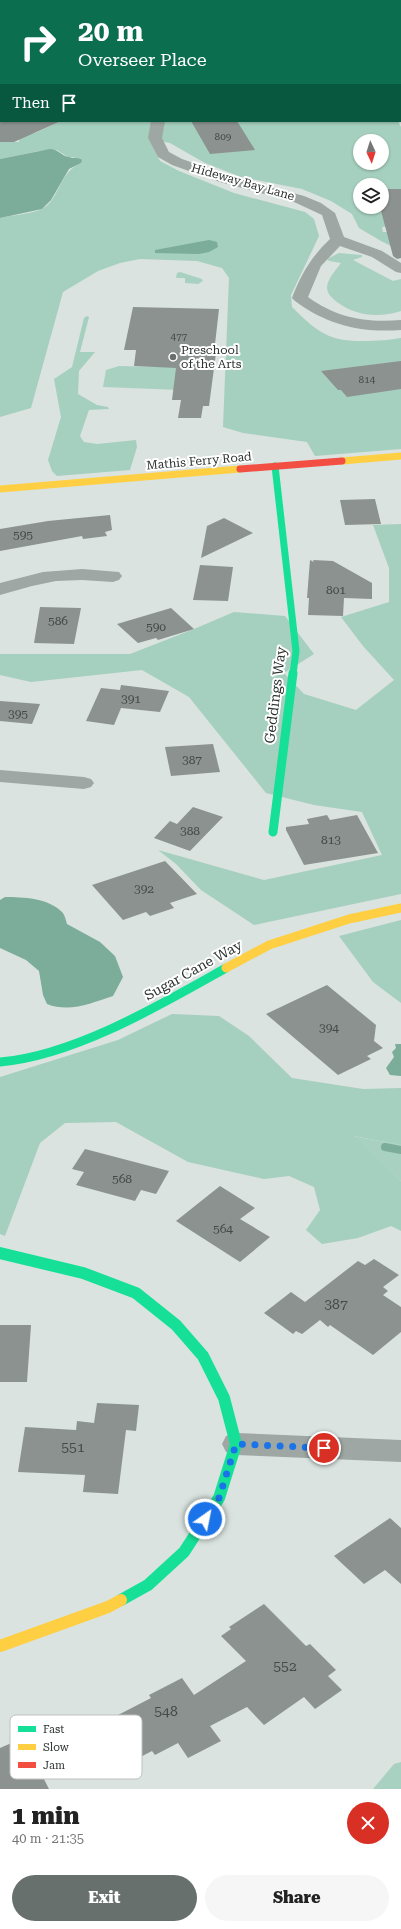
<!DOCTYPE html>
<meta charset="utf-8">
<style>
body{margin:0;font-family:"Roboto Serif",serif;background:#f6f6f6;color:#222;height:100vh;display:flex;flex-direction:column;font-size:15px;white-space:nowrap}
*{box-sizing:border-box;margin:0}
p{font-size:13px;color:#767676}
.icon{flex:none;width:22px;height:22px;fill:none;stroke:currentColor;stroke-width:2;stroke-linecap:round;stroke-linejoin:round}
.map{position:relative;height:1789px;overflow:hidden}
.panel{display:flex;flex-direction:column;background:#fff;flex:1}
.panel>*{flex:none}
.banner{position:absolute;left:0px;top:0px;width:401px;height:122px;box-shadow:0 1px 3px #0004;background:#0b6e4f;color:#fff;overflow:hidden}
.needle{width:26px;rotate:176deg}
.buttons{position:absolute;left:353px;top:134px;display:grid;gap:8px}
.buttons a{display:grid;place-items:center;width:36px;height:36px;border-radius:50%;background:#fff;box-shadow:0 1px 3px #0004;font-size:20px}
.pin{position:absolute;display:grid;place-items:center;width:34px;height:34px;color:#fff;margin:-17px;border:2px solid #fff;border-radius:50%;box-shadow:0 1px 4px #0007}
.me{position:absolute;width:44px;margin:-22px;rotate:33deg;stroke-linejoin:round;filter:drop-shadow(0 0 3px #0008)}
.turn{display:flex;align-items:center;gap:14px;height:84px;padding:0 12px;font-size:18px}
.turn .icon{width:52px;height:52px;stroke-width:2.5}
.turn b{display:block;font-size:28px;line-height:34px}
.then{display:flex;align-items:center;height:38px;padding:0 12px;background:#0003;gap:8px;font-size:15px}
.round{display:grid;place-items:center;flex:none;width:42px;height:42px;border-radius:21px;background:#f6f6f6}
.overview{display:flex;align-items:center;justify-content:space-between;height:68px;padding:0 12px}
h1{font-size:24px;font-weight:800;line-height:30px}
.primary-button{display:flex;gap:8px;margin-top:auto;padding:8px 12px}
.primary-button a{flex:1;height:46px;border-radius:24px;background:#68706d;color:#fff;font-size:16px;font-weight:800;line-height:46px;text-align:center}
.primary-button a+a{background:#f6f6f6;color:#222}
.map>svg:first-child{display:block}
.green{fill:#a9d1c1}
.forest{fill:#a5cfbe;fill-rule:evenodd}
.water{fill:#7bad9a}
.lines{fill:none;stroke-linecap:round;stroke-linejoin:round}
.stream{stroke:#7bad9a;stroke-width:8}
.building{fill:#8c928f}
.street{fill:#9ea7a3;fill-rule:evenodd}
.fast-far2{stroke:#16e098;stroke-width:7}
.fast-far1{stroke:#16e098;stroke-width:9}
.fast{stroke:#16e098;stroke-width:12}
.slow-far3{stroke:#ffcf43;stroke-width:5.5}
.slow-far2{stroke:#ffcf43;stroke-width:7}
.slow-far1{stroke:#ffcf43;stroke-width:9}
.slow{stroke:#ffcf43;stroke-width:12}
.jam-far1{stroke:#f24e42;stroke-width:5.5}
.jam{stroke:#f24e42;stroke-width:7}
.route{stroke:#1a73e8;stroke-width:7;stroke-dasharray:0 12.6}
.poi-dot{fill:#68706d;stroke:#fff;stroke-width:1.5}
.labels{text-anchor:middle;stroke-width:4;stroke-linejoin:round;paint-order:stroke}
.far-number-label{font-size:10px;fill:#434a47}
.far-street-label{font-size:12px;fill:#2b322f;stroke:#fff}
.far-poi-label{font-size:12px;fill:#2b322f;stroke:#fff;text-anchor:start}
.number-label{font-size:12px;fill:#434a47}
.street-label{font-size:14px;fill:#2b322f;stroke:#fff}
.near-number-label{font-size:14px;fill:#434a47}
.key{fill:#fff;stroke:#bfc2c1;stroke-width:1}
.key-label{font-size:11px;fill:#2b322f}
</style>
<div class="map">
<svg width="401" height="1789" viewBox="0 0 401 1789">
<rect width="100%" height="100%" fill="#dae3df"/>
<path class="green" d="M339,253L362,255V257L353,260L393,281L401,279V311C379,318 355,316 337,302C332,298 327,294 327,287C328,278 336,270 341,263L329,261L327,259Z
M180,272L202,279L203,281L198,284L185,283V278H176L177,273Z
M119,366L208,368L205,391L103,387L106,370Z
M353,1136L401,1145V1181Z
M401,1762V1789H373L394,1764Z"/>
<path class="forest" d="M61,121H398L401,127V189H382V185H360V207H382L392,226L382,227L383,232H401V251L381,241L359,228L352,214L331,201L302,189L241,177L205,163L170,143L160,141L151,143L160,161L179,171L234,193L305,212L314,219L319,236L291,295L292,307C304,319 318,333 335,338C352,343 384,341 401,338V449L315,456L307,442L243,433L223,427L229,278L222,268L197,261L140,259L120,263L98,271L63,292L31,408L0,417V218C12,215 32,214 42,209C59,201 59,172 81,163L73,157H68L57,150L39,151L0,159V142H19L20,135L35,133ZM360,141H382V163H360Z
M87,316L89,317L80,352H95L79,371L78,394L97,405L108,407L109,409L89,410L80,436L84,442L97,444L136,440L137,447L130,470L57,476L52,471L48,460L61,417L54,379L72,367L84,318Z
M401,524V894L254,925L201,890L176,864L158,850L264,880L382,855L362,812L314,805L266,793L189,697L142,670L31,682L0,675V654H130L194,629L234,612L285,616L314,654L284,673L304,694L356,710L394,680L363,646L341,617L389,602V568L373,525Z
M401,920V1003L373,982L339,936Z
M172,1014L219,1016L249,1036L292,1078L363,1089L401,1088V1145L354,1136L401,1181V1231L391,1226L358,1238L322,1244L306,1230L320,1210L314,1187L289,1176L264,1179L188,1162L116,1122L65,1123L40,1143L5,1236L0,1234V1077L118,1040Z"/>
<path class="water" d="M50,149C60,150 61,156 69,157C74,159 78,157 82,160L81,163L69,169L51,200L42,209L0,218V159Z
M209,240L217,242L218,247L209,252L199,254L155,253V250Z
M5,897C23,897 48,898 62,912C65,915 66,921 67,924L100,942L115,956L123,977L113,996C91,1003 70,1013 47,1004L43,995L39,971L26,960L0,948V900Z
M395,1044H401V1076L390,1075L386,1068L394,1057L392,1052L396,1048Z"/>
<g class="lines">
<path class="stream" d="M385,1147L401,1150"/>
</g>
<path class="building" d="M0,121H61L14,142H0Z
M191,121H237L255,150L210,154Z
M382,189H401V258L397,259L393,256L380,207H382Z
M133,307L219,309L214,353H216L209,406H203L201,418H178L181,400H172L176,368L134,366L136,350H124Z
M401,361V389L347,397L341,390H338L321,371Z
M375,499L381,524L345,525L340,500Z
M110,515L112,530L105,532L107,536L83,539L82,536L0,551V529L48,521Z
M224,518L253,533L201,558L207,526Z
M310,560L314,562L313,560L333,561L372,583V599L344,598L343,616L308,615L309,598H307Z
M200,565L233,567L228,601L193,600Z
M40,607L81,608L74,644L34,643Z
M171,608L194,629L158,640L156,638L138,643L117,624Z
M121,685L169,691L160,712L121,708L114,725L86,721L101,688L120,690Z
M0,701L40,704L32,724L0,721Z
M213,744L220,772L171,776L165,747Z
M193,807L223,817L190,851L154,838L170,821L177,824Z
M327,815L330,820L357,815L378,853L304,865L286,830V827L309,824L307,819Z
M165,861L197,894L170,903L174,908L150,916L146,912L123,920L92,885Z
M327,985L376,1025L374,1041L383,1048L367,1056L371,1059L338,1075L266,1014Z
M85,1149L169,1171L156,1194L141,1190L135,1201L76,1185L84,1172L72,1169Z
M220,1186L255,1208L240,1219L270,1237L240,1262L176,1221Z
M374,1259L399,1275L383,1287L388,1291L383,1295L401,1307V1332L373,1355L330,1325L328,1327L320,1320L302,1334L296,1331L293,1334L264,1313L291,1292L305,1302L358,1261L365,1265Z
M0,1325H31L27,1382H0Z
M97,1403L139,1405L136,1431L126,1430L118,1494L83,1492L85,1475L18,1472L25,1427L76,1430L77,1421L94,1423Z
M390,1518L401,1528V1584L385,1570L364,1584L334,1556Z
M264,1604L306,1646L310,1644L336,1670L328,1676L342,1690L315,1709L304,1697L264,1725L247,1707L210,1726L221,1741L188,1758L178,1743L155,1755L152,1751L117,1769L91,1729L151,1698L149,1695L182,1678L194,1695L246,1661L221,1636L231,1629L229,1627Z
M23,1738L49,1789H0V1748Z"/>
<g class="lines">
<path class="street" d="M388,0H401L400,4V1Z
M400,34H401V42H400Z
M0,37H1V45H0Z
M0,105H1V113H0Z
M151,121H165L162,138L169,152L182,159L230,176L304,196L321,203L335,213L344,237L382,251L401,263V273L396,272L372,257L340,246L321,266L308,297C337,318 366,323 401,320V330C361,333 327,325 295,301L292,298C301,274 312,256 330,239L322,215L294,202L220,182L172,165L158,157L148,138Z
M82,569L119,572L122,576L119,580L113,582L82,580L56,581L32,586L0,595V583L43,572Z
M0,770L84,777L91,779L94,783L91,787L84,789L0,782Z
M236,1433L401,1440V1462L236,1455L226,1452L222,1444L226,1436Z"/>
<path class="fast-far2" d="M275,466L296,651L293,674"/>
<path class="fast-far1" d="M273,832L293,673
M0,1062C74,1056 162,1004 226,968"/>
<path class="fast" d="M0,1253L83,1273L136,1293L176,1325L203,1356L224,1398L236,1444L219,1498L184,1552L148,1585L121,1600"/>
<path class="slow-far3" d="M13,1L20,0"/>
<path class="slow-far2" d="M342,461L401,456
M0,489L240,469"/>
<path class="slow-far1" d="M226,968L269,945L349,919L401,908"/>
<path class="slow" d="M0,1646L108,1607L121,1600"/>
<path class="jam-far1" d="M94,1L101,0"/>
<path class="jam" d="M240,469L342,461"/>
</g>
<g class="lines">
<path class="route" d="M205,1519L219,1498L236,1444L324,1448"/>
</g>
<circle class="poi-dot" cx="173" cy="357" r="4"/>
<g class="labels">
<g class="far-number-label">
<text x="223" y="140">809</text>
<text x="179" y="340">477</text>
<text x="367" y="383">814</text>
</g>
<g class="far-street-label">
<text transform="translate(243 182) rotate(16)" y="4">Hideway Bay Lane</text>
<text transform="translate(199 461) rotate(-5)" y="4">Mathis Ferry Road</text>
</g>
<g class="far-poi-label">
<text x="181" y="354">Preschool<tspan x="181" dy="14">of the Arts</tspan></text>
</g>
<g class="number-label">
<text x="23" y="539">595</text>
<text x="336" y="594">801</text>
<text x="58" y="625">586</text>
<text x="156" y="631">590</text>
<text x="131" y="703">391</text>
<text x="18" y="718">395</text>
<text x="192" y="764">387</text>
<text x="190" y="835">388</text>
<text x="331" y="844">813</text>
<text x="144" y="893">392</text>
<text x="329" y="1032">394</text>
<text x="122" y="1183">568</text>
<text x="223" y="1233">564</text>
</g>
<g class="street-label">
<text transform="translate(275 695) rotate(-83)" y="5">Geddings Way</text>
<text transform="translate(193 970) rotate(-29)" y="5">Sugar Cane Way</text>
</g>
<g class="near-number-label">
<text x="336" y="1309">387</text>
<text x="73" y="1452">551</text>
<text x="285" y="1671">552</text>
<text x="166" y="1716">548</text>
</g>
</g>
<rect x="10" y="1715" width="132" height="64" rx="6" class="key"/>
<rect x="18" y="1726" width="18" height="6" fill="#16e098"/>
<rect x="18" y="1744" width="18" height="6" fill="#ffcf43"/>
<rect x="18" y="1762" width="18" height="6" fill="#f24e42"/>
<g class="key-label">
<text x="43" y="1733">Fast</text>
<text x="43" y="1751">Slow</text>
<text x="43" y="1769">Jam</text>
</g>
</svg>
<div class="buttons">
<a><svg class="needle" viewBox="-14 -14 28 28"><path d="M0-13l5 13h-10z" fill="#e53935"/><path d="M0 13l5-13h-10z" fill="#767676"/></svg></a>
<a><svg class="icon" aria-label="layers" viewBox="0 0 24 24"><path d="M12 4l9 5-9 5-9-5zM3 14l9 5 9-5"/></svg></a>
</div>
<div class="pin" style="left:324px;top:1448px;background:#d93025"><svg class="icon" aria-label="arrive" viewBox="0 0 24 24"><path d="M6 21V4h12l-3 4 3 4H6"/></svg></div>
<svg class="me" style="left:205px;top:1519px" viewBox="-20 -20 40 40"><circle r="17" fill="#1a73e8" stroke="#fff" stroke-width="3"/><path d="M0-11L8 9 0 5-8 9z" fill="#fff"/></svg>
<div class="banner">
<div class="turn"><svg class="icon" aria-label="right" viewBox="0 0 24 24"><path d="M7 20v-9h11M14 6l5 5-5 5"/></svg><div><b>20 m</b>Overseer Place</div></div>
<div class="then">Then<svg class="icon" aria-label="arrive" viewBox="0 0 24 24"><path d="M6 21V4h12l-3 4 3 4H6"/></svg></div>
</div>
</div>
<section class="panel">
<div class="overview"><div><h1>1 min</h1><p>40 m · 21:35</p></div><a class="round" style="background:#d93025;color:#fff"><svg class="icon" aria-label="close" viewBox="0 0 24 24"><path d="M6 6l12 12M18 6L6 18"/></svg></a></div>
<div class="primary-button"><a>Exit</a><a>Share</a></div>
</section>
